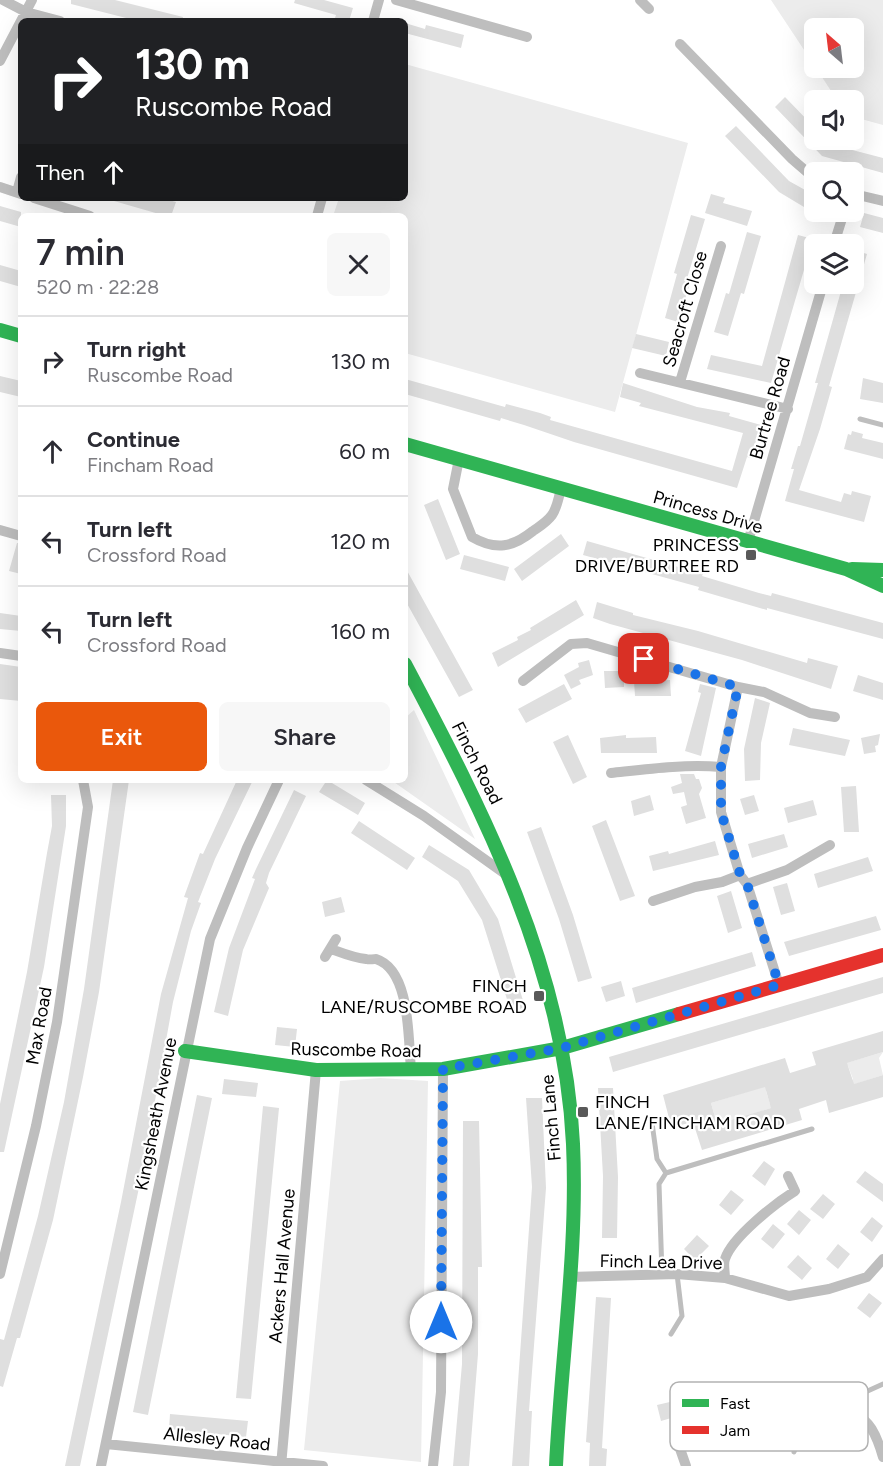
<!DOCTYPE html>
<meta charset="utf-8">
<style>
body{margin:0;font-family:Figtree,sans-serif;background:#f7f7f7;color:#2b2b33;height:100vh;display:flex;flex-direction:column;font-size:22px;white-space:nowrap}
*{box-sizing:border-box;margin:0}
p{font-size:20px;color:#7c7c81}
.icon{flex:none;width:33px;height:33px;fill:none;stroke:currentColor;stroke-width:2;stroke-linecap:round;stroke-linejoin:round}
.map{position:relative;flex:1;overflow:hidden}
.details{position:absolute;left:18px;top:213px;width:390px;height:570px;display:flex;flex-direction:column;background:#fff;border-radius:9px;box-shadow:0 6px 24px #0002}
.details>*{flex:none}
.guide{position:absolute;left:18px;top:18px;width:390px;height:183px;border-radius:9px;box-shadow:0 6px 24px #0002;background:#202124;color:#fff;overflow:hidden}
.needle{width:39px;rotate:332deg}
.tools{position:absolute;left:804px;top:18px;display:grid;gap:12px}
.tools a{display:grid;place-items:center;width:60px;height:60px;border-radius:9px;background:#fff;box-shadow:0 6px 24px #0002;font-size:30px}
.pin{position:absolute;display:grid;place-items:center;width:51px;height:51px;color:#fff;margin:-26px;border-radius:12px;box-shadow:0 3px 9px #0006}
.me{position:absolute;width:66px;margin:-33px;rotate:0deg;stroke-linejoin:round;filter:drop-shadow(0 0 4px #0008)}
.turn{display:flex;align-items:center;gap:21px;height:126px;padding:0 18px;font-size:27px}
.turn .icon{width:78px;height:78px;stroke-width:2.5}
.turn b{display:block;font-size:42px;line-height:51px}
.then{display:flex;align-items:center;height:57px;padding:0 18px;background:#0003;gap:12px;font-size:22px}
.round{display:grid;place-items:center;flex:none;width:63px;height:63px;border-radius:9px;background:#f7f7f7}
.head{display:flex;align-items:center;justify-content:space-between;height:102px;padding:0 18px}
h1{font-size:36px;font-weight:600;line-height:45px}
.cta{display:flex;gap:12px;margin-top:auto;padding:12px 18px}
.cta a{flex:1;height:69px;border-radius:9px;background:#ea580c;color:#fff;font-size:24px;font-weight:600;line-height:69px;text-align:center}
.cta a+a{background:#f7f7f7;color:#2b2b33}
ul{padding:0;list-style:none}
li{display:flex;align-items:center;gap:18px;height:90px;padding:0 18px;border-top:2px solid #e1e1e2}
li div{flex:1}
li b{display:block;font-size:22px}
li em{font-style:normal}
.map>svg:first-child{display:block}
.green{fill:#ececec}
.building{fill:#dfdfdf;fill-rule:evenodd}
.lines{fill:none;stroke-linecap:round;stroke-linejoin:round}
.lane{stroke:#bebebe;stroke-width:5}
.street{stroke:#bebebe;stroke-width:10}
.fast{stroke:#30b455;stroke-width:14}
.jam{stroke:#e5322d;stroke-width:14}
.route{stroke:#1a73e8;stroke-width:10;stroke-dasharray:0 18}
.poi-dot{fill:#595959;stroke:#fff;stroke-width:2}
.labels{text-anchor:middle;stroke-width:4.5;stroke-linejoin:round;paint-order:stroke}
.street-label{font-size:18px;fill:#000;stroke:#fff}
.poi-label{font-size:18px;fill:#000;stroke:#fff;text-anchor:end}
.key{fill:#fff;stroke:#b2b2b2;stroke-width:1.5}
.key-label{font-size:16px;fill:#000}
</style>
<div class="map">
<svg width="883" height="1466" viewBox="0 0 883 1466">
<rect width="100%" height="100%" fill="#fff"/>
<path class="green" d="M771,0H883V125L854,117V100H837L816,68H854V28H814V65Z
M405,64L688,143L615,412L405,353V216H333L339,198H405Z
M414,710L475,839L391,780H405V718Z
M883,1052L879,1058L883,1075L849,1086L853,1079L848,1066L843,1064Z
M380,1078L428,1081L421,1462L304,1450L340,1081Z
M769,1085L766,1091L770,1104L775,1107L717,1124L711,1103Z"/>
<path class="building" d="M71,0H115L183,17L182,21H138L71,4Z
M295,0H324L353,8L349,21H334L336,15L294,3Z
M405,23L425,29L426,25L464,35L461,48L405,33Z
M785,97L814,127V140L883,158V173L822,156L775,107Z
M736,126L789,181L814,195V213L779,192L725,136Z
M711,194L725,198L723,203L752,211L747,226L705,213Z
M114,198H162L176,202L171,216H166L114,201Z
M0,206L21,212V227L0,221Z
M864,213L883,218V233L860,227Z
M691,215L705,219L686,282L690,283L678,322L665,318L677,274L674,273Z
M747,232L761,236L744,294L741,293L728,336L714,332L726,293L729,294Z
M798,235L813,239L771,383L707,369L711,355L762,366Z
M854,250L867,254L829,386L832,387L820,429L799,490L841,502L844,493L851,495L852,491L871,496L864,522L785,501L794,469H791L798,446H800L818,383H815L843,284H854Z
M0,265L21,271V287L0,281Z
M636,334L669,342L666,356L632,348Z
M0,376L21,381V397L0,392Z
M863,378L883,383V403L860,399Z
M405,379L505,407L506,404L540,413L551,417L550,420L732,471L743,433L639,406L641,403L620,397L623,383L697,407L730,413L729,416L761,425L751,458L747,457L737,488L574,442L524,425L501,418L500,421L405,394Z
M852,431L863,434L862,438L883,443V459L844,449L848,434L851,435Z
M438,499L460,554L446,560L424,505Z
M561,534L569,546L522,581L514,569Z
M587,541L703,574L702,576L759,593L771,596L772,593L883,623V639L767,608V610L698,590L699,587L583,555Z
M17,543H21V574L9,571Z
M464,555L509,567L505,581L460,569Z
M405,567L473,690L459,697L405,600Z
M576,600L584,615L498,667L492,653L518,640L517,637L531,630L530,628Z
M597,602L633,613V615L698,631L807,663L808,658L838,666L831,689L742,660L610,624L593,618Z
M0,613L21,616V631L0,629Z
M589,660L593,675L579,680L581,684L571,689L564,675L579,667L578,663Z
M0,664L21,667V701L0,699Z
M604,671H624V687L605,688Z
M858,675L883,683V700L853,691Z
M654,679V681L670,680L671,696H635L634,681Z
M564,684L572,699L526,723L518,709Z
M700,684L716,688L701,756L685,751L701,693L698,692Z
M755,698L770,703L761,743L760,780L745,781L744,749Z
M793,728L850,740L845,756L789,745Z
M880,734L878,745L875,746L876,752L864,754L861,738Z
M568,735L587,777L573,784L553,742Z
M626,735V738L656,737L657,753H601L600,738Z
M680,774H694L696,779H699L702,788L699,794L706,818L686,824L681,807L687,805L684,792L673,794L671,787L682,783Z
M113,780H129L99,992L83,1077L53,1220L20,1338H17L3,1387L0,1386V1339L4,1340L38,1216L64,1102L84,989Z
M237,780H253L215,859L198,902L201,903L191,931L173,1002L140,1183L80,1466H65L121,1202L161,994L188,898L184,897L200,853L203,854Z
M327,780L365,803L358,815L319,792Z
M856,786L859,832H844L841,787Z
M294,790L306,796L269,873L266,883L269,888L243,950L228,1016L214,1012L229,948L255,879L252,878L256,869Z
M51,795H66V826L44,967L4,1152H0V1104L27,972L47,853L52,826Z
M650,795L654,810L634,816L631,801Z
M754,795L759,811L745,815L740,799Z
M813,800L817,815L788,823L784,808Z
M606,820L635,896L620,901L592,826Z
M359,821L415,858L407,870L351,833Z
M541,827L573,915L592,978L578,982L559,919L527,832Z
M784,834L788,847L752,858L748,844Z
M715,841L719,855L653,871L649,856L668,851L669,854Z
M429,845L469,870L498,919L525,1007L511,1012L482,920L458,881L422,857Z
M868,857L873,871L818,888L814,874Z
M787,883L795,911L781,915L773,887Z
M731,891L742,928L728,933L717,896Z
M341,897L345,912L325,917L322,902Z
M876,916L881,930L789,956L784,942Z
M752,952L756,966L636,1003L632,988Z
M883,977V993L613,1072L609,1057Z
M621,981L625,996L606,1002L601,987Z
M277,1027L297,1029L295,1047L275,1045Z
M883,1031V1052L847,1063L854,1084L883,1075V1097L829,1113L826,1100L799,1109L802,1120L702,1150L693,1122L677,1126L670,1122L663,1095L785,1058L790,1073L816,1065L812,1052ZM765,1087L771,1108L717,1124L711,1103Z
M224,1079L258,1083L256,1097L222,1094Z
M598,1088H613L618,1177L617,1238H602L603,1176Z
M197,1095L212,1098L148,1415L133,1412Z
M526,1098H542L546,1188L529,1411H532L529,1466H512L532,1187Z
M263,1106L279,1108L251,1399L236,1398Z
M463,1121H479L482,1267H478V1354L469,1466H453L462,1364Z
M764,1161L775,1169L765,1186L752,1176Z
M865,1171L883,1184V1202L856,1182Z
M731,1190L744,1200L731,1215L719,1205Z
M823,1194L835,1204L823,1219L810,1209Z
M799,1210L811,1220L799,1235L787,1224Z
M872,1217L883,1226L872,1242L860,1232Z
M773,1224L785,1234L773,1249L761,1239Z
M697,1235L709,1246L695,1260L684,1249Z
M838,1244L850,1254L838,1269L826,1259Z
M798,1255L812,1268L802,1280L787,1267Z
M869,1293L882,1303L870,1318L857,1308Z
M596,1297L611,1298L602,1448L607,1449L606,1466H589L590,1443L586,1442Z
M674,1401L678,1416L661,1421L657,1405Z
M170,1414L248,1421L246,1437L169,1429Z"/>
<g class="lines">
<path class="lane" d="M860,419L883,425
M652,1123L657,1159L666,1173
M662,1274L659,1184L666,1173L812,1129
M671,1334L682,1316L677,1274
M785,1398L806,1419L794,1452
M857,1413L861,1394L883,1384
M678,1443L701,1438L714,1423"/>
<path class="street" d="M3,0L26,12L60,21
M396,0L527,37
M640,0L649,9
M373,21L379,0
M680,44L792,159L814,178
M0,61L32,0
M0,187L21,194
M17,192L21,177
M854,194L883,201
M34,198L90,216
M317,216L322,198
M834,244L844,212
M640,373L788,409
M680,382L721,246
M459,459L453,489L472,537C496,551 513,547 533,531C540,526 547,522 552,515C557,508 559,497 561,488
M0,530L21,536
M748,542L823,284
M0,653L21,656
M523,681L571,644L587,643L738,687L764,692L810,713L835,717
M738,687L721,767V812L740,875L747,884L779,985
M611,773C648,769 684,764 721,767
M366,780L424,816L508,876
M747,884L787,870L830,845
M653,901L695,887L722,882L740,875
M331,949C342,953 354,958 366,959C367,960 375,959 376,959C411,970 408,1040 411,1069
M325,957L336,939
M0,1274L36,1126L57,1022L88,807L83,780
M569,1277L677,1274L725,1278L789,1296L829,1289L867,1277L883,1259
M725,1278C725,1272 723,1264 725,1259C732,1237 776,1203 795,1191L788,1176
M806,1419C853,1410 868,1406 883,1457
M678,1443L686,1466
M106,1444L323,1466
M101,1466L210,939L247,848L279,780
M281,1466L316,1070
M433,1466L441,1392L443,1069"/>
<path class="fast" d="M0,330L21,336
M405,444L846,569L883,586
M852,569L883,570
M405,664C485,815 565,970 573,1144C578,1251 561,1359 556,1466
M185,1051L316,1070L443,1069L562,1048L679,1014"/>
<path class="jam" d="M679,1014L883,955"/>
</g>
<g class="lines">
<path class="route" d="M441,1322L443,1069L562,1048L779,985L747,884L740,874L721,812V767L738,687L644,659"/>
</g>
<g class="poi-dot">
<rect x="745" y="549" width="12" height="12" rx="3"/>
<rect x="533" y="990" width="12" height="12" rx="3"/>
<rect x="577" y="1106" width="12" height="12" rx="3"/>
</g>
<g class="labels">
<g class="street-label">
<text transform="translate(685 309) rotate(-74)" y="6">Seacroft Close</text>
<text transform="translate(770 408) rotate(-74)" y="6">Burtree Road</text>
<text transform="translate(708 512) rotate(16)" y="6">Princess Drive</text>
<text transform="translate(477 763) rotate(63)" y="6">Finch Road</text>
<text transform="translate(39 1026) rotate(-80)" y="6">Max Road</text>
<text transform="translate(356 1050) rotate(1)" y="6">Ruscombe Road</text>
<text transform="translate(156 1114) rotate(-79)" y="6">Kingsheath Avenue</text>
<text transform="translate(551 1118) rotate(-95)" y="6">Finch Lane</text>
<text transform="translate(661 1262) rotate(1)" y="6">Finch Lea Drive</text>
<text transform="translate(282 1266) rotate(-85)" y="6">Ackers Hall Avenue</text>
<text transform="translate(217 1439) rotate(6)" y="6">Allesley Road</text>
</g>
<g class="poi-label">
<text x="739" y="551">PRINCESS<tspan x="739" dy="21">DRIVE/BURTREE RD</tspan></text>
<text x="527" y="992">FINCH<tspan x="527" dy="21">LANE/RUSCOMBE ROAD</tspan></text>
<text x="595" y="1108" text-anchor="start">FINCH<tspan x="595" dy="21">LANE/FINCHAM ROAD</tspan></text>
</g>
</g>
<rect x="670" y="1382" width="198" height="69" rx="9" class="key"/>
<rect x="682" y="1399" width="27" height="8" fill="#30b455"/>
<rect x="682" y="1426" width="27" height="8" fill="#e5322d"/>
<g class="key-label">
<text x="720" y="1409">Fast</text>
<text x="720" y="1436">Jam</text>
</g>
</svg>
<div class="tools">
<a><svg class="needle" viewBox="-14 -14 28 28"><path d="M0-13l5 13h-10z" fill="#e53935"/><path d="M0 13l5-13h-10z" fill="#7c7c81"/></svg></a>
<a><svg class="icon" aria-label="sound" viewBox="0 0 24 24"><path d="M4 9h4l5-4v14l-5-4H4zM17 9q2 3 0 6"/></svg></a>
<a><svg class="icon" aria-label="search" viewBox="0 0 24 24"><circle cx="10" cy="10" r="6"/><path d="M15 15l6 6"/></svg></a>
<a><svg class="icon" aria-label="layers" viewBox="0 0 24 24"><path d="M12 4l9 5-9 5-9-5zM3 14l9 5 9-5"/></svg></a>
</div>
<div class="pin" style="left:644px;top:659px;background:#d93025"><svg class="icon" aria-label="arrive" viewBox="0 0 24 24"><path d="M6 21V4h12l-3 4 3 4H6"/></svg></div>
<svg class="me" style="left:441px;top:1322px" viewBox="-20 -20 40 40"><circle r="19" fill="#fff"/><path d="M0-13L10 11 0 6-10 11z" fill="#1a73e8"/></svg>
<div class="guide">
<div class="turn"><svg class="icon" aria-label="right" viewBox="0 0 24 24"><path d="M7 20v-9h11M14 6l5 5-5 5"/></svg><div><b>130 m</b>Ruscombe Road</div></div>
<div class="then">Then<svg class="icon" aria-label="ahead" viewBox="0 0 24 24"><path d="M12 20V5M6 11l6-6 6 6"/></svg></div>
</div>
<section class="details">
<div class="head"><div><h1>7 min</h1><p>520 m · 22:28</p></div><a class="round"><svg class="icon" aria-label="close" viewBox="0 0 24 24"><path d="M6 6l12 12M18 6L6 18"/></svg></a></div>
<ul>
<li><svg class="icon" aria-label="right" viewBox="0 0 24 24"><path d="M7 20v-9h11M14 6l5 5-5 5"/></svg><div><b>Turn right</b><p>Ruscombe Road</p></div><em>130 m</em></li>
<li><svg class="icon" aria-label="ahead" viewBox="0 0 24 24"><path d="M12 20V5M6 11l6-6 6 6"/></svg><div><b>Continue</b><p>Fincham Road</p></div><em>60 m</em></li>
<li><svg class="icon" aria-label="left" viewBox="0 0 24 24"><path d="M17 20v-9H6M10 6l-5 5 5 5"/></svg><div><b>Turn left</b><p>Crossford Road</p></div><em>120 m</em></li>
<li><svg class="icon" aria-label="left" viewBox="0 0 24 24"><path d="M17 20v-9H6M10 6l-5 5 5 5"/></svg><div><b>Turn left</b><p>Crossford Road</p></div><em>160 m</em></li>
</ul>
<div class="cta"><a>Exit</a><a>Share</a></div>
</section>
</div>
